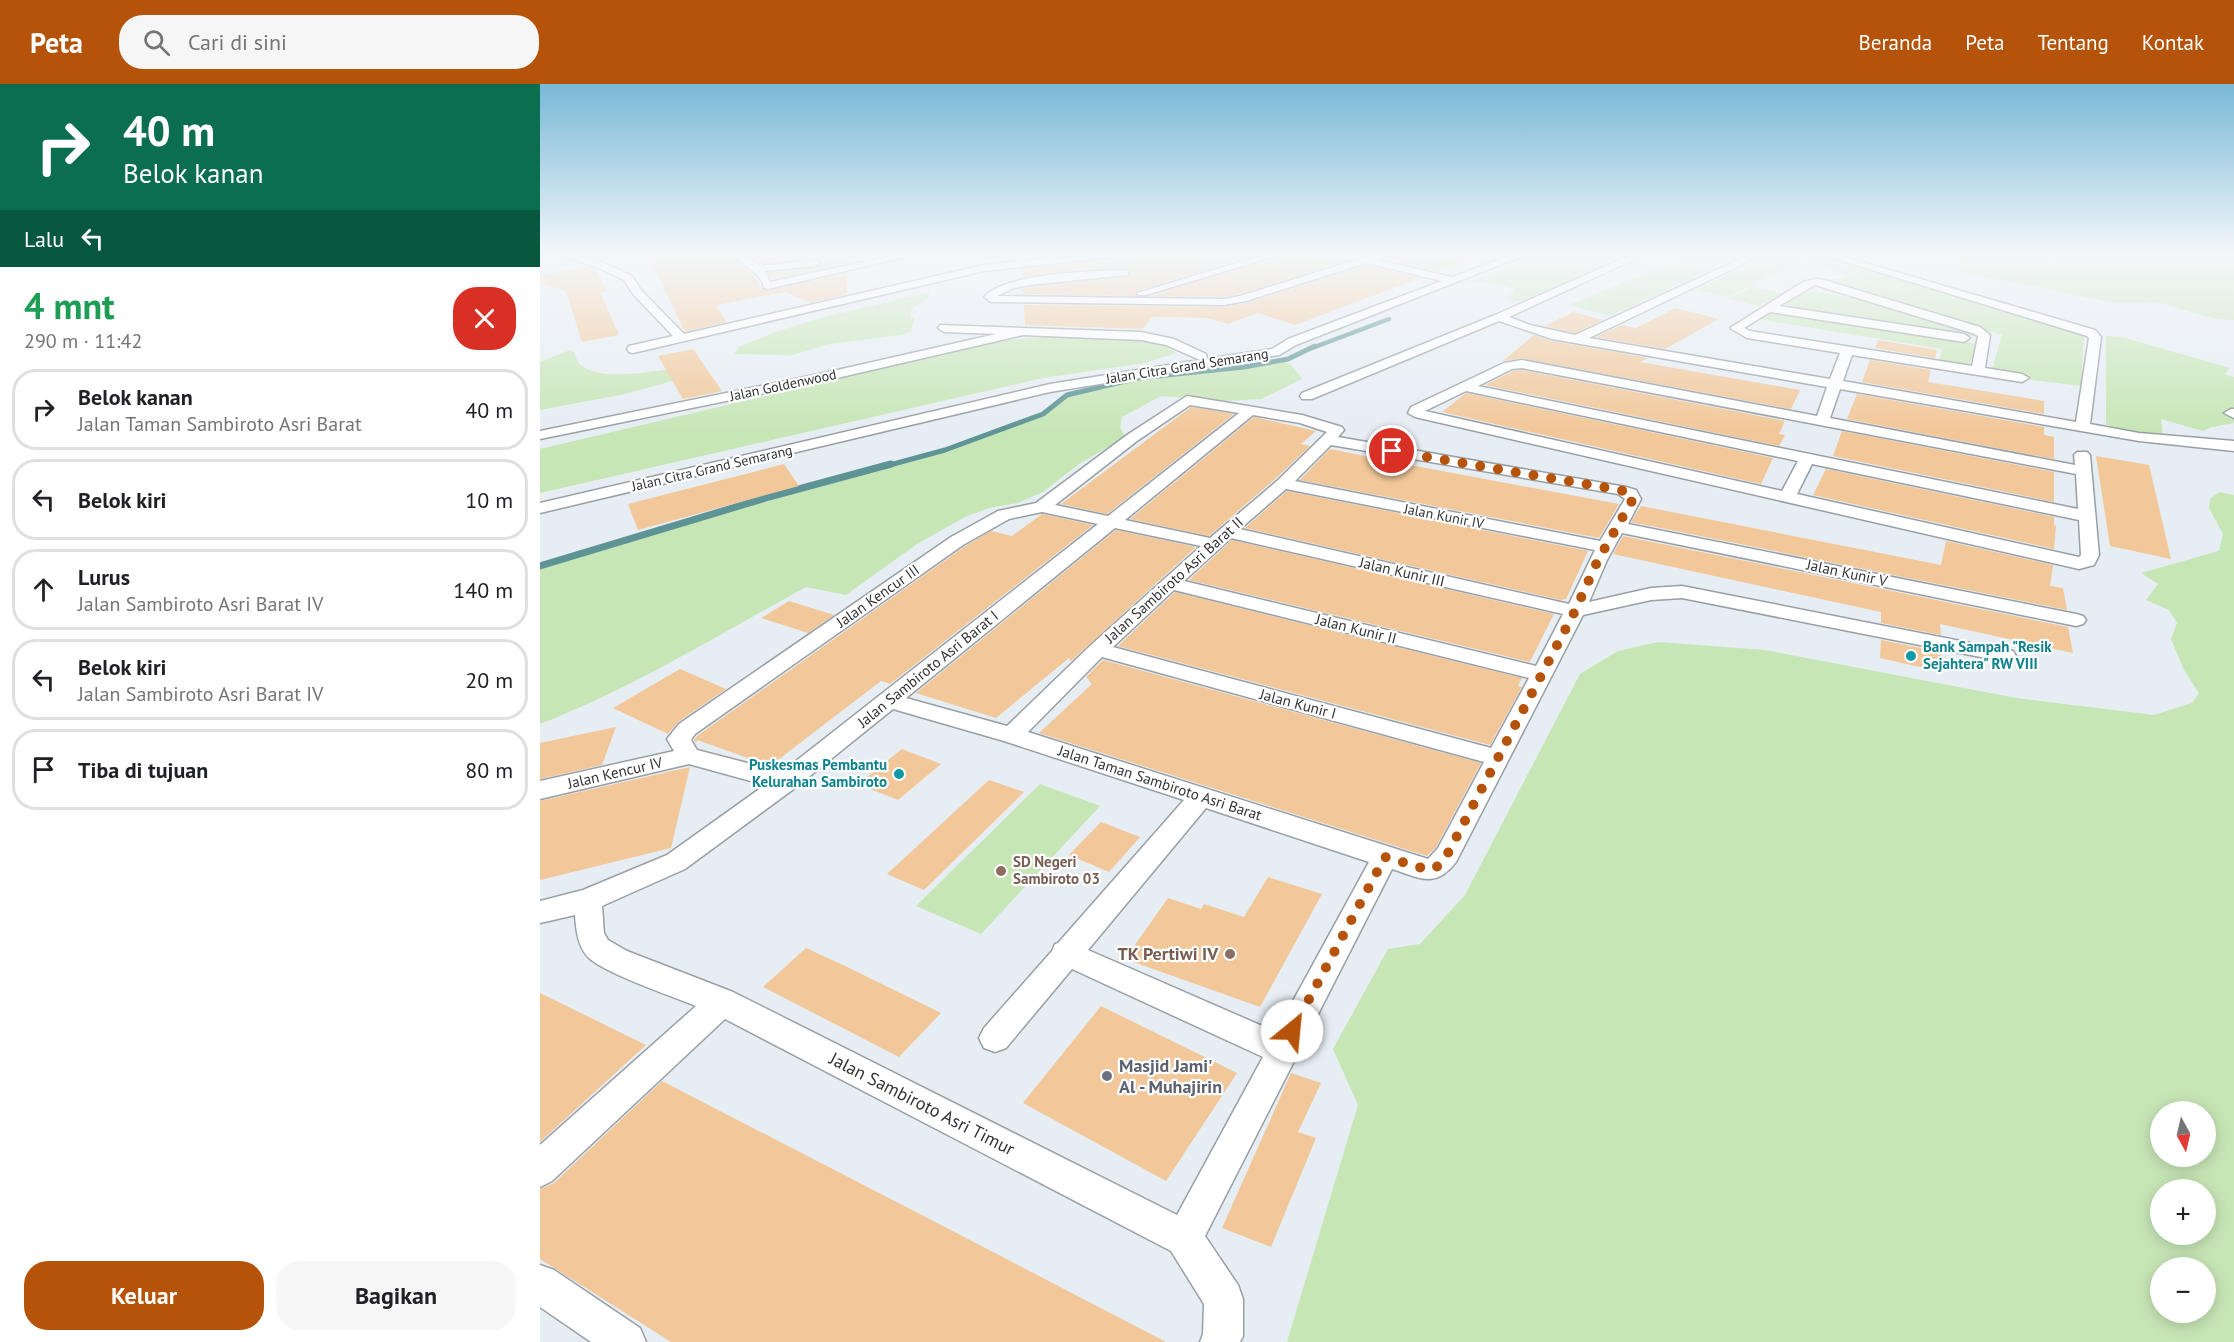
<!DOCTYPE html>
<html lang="id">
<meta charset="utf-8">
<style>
body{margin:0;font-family:"PT Sans",sans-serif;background:#f6f6f6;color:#202124;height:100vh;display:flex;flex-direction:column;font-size:22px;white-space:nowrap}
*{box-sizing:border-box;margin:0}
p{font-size:20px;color:#757577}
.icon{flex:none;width:33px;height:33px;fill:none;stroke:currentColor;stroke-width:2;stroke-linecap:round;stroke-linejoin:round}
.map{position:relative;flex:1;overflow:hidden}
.panel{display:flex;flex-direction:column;background:#fff;width:540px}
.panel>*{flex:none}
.hud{background:#0b6e4f;color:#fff;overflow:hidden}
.needle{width:39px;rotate:172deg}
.controls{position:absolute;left:1610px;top:1017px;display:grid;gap:12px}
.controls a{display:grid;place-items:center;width:66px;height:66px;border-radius:50%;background:#fff;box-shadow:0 3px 15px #0003;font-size:30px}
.pin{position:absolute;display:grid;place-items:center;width:51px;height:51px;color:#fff;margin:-26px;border:3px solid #fff;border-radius:50%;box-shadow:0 2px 6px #0007}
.me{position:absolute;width:66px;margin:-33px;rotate:28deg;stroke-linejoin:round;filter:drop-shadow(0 0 4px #0008)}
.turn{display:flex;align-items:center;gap:21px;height:126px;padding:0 24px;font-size:27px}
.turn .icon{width:78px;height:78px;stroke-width:2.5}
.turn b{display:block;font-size:42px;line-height:51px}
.then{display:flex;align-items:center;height:57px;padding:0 24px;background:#0003;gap:12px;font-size:22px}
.round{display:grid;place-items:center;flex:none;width:63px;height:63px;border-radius:24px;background:#f6f6f6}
.summary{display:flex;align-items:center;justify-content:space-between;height:102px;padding:0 24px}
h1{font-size:36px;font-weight:700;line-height:45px;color:#1e9e55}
.action{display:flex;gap:12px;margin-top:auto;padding:12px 24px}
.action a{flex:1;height:69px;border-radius:24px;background:#b45309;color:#fff;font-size:24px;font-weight:700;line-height:69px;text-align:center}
.action a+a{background:#f6f6f6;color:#202124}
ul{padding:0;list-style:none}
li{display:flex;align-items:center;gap:18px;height:81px;margin:0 12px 9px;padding:0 12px;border:3px solid #e0e0e0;border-radius:24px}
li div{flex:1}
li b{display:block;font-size:22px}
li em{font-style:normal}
header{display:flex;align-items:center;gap:36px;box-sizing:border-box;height:84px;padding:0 30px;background:#b45309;color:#fff}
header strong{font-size:28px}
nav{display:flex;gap:33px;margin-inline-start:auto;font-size:21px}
.search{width:420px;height:54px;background:#f6f6f6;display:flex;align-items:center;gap:15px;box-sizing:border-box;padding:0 21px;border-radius:24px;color:#757577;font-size:22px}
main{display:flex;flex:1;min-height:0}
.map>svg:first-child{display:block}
.green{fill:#c7e6b6;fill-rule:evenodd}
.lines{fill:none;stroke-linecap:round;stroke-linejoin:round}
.stream-far2{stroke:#5e9495;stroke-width:4.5}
.stream-far1{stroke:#5e9495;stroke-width:5}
.stream{stroke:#5e9495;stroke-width:7}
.building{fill:#f2c89a}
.minor-casing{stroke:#989fa5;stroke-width:3}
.minor{fill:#fff;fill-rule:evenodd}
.route{stroke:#b45309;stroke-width:10;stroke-dasharray:0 18}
.culture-dot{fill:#0f9aa8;stroke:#fff;stroke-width:2}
.education-dot{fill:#8d6e63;stroke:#fff;stroke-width:2}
.worship-dot{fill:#6b7280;stroke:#fff;stroke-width:2}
.labels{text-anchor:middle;stroke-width:4.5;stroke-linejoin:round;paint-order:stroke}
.far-street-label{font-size:14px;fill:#313336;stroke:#fff}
.street-label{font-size:15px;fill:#313336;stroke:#fff}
.culture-label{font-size:15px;font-weight:bold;fill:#0d838f;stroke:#fff;text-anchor:start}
.education-label{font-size:15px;font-weight:bold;fill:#785e54;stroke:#fff;text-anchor:start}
.near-education-label{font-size:18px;font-weight:bold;fill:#785e54;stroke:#fff;text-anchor:end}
.near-worship-label{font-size:18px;font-weight:bold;fill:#5b616d;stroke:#fff;text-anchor:start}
.near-street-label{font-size:18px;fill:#313336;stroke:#fff}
</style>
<header>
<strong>Peta</strong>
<div class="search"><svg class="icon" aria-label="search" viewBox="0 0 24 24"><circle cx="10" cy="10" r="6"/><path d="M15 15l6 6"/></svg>Cari di sini</div>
<nav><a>Beranda</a><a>Peta</a><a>Tentang</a><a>Kontak</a></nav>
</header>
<main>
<section class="panel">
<div class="hud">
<div class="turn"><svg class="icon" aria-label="right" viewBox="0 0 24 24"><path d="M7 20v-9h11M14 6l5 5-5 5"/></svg><div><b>40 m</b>Belok kanan</div></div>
<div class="then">Lalu<svg class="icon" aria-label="left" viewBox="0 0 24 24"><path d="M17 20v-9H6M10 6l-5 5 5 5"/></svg></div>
</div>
<div class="summary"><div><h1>4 mnt</h1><p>290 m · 11:42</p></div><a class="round" style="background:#d93025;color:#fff"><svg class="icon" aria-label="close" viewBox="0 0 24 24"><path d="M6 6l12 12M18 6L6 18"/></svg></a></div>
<ul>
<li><svg class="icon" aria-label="right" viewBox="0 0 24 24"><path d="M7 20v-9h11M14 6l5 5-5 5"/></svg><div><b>Belok kanan</b><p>Jalan Taman Sambiroto Asri Barat</p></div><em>40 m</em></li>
<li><svg class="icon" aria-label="left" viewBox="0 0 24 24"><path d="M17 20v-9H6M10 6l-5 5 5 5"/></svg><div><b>Belok kiri</b></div><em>10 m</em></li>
<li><svg class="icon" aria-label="ahead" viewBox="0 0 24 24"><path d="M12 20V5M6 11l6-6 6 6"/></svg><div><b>Lurus</b><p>Jalan Sambiroto Asri Barat IV</p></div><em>140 m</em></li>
<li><svg class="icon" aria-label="left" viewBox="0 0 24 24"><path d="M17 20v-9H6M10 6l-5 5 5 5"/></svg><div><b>Belok kiri</b><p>Jalan Sambiroto Asri Barat IV</p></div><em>20 m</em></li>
<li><svg class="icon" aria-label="arrive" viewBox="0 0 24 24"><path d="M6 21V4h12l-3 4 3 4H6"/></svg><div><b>Tiba di tujuan</b></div><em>80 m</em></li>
</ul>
<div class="action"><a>Keluar</a><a>Bagikan</a></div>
</section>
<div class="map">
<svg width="1694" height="1258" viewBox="0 0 1694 1258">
<rect width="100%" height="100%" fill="#e6edf3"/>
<path class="green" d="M1002,170H1091L979,218L967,214L975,206C961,198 942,199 926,199Z
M1151,170L1200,172L1070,232L1029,221Z
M1231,170H1273L1189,213L1155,206Z
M1300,170H1462L1465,173L1518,176L1514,170H1694V236L1676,235L1616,218L1574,219L1415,186L1428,180L1414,175L1396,172L1379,173L1354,170L1322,176Z
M1276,171L1539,248L1544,251L1541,302L1492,296L1485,291L1452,285L1462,251L1291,198L1288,196L1302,194L1306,191L1374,211L1262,177Z
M347,174L238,197L228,187L340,174Z
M1212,203L1243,209L1219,222L1189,215Z
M1268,207L1331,216L1438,250L1437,253L1240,222Z
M390,208L387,215L371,226V233L375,235L371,247L362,251L289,260L252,271L194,270L199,263L235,248L284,233Z
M1229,228L1431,259L1437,260L1429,282L1399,278L1402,265L1216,235Z
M515,251L617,257L636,269L605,279L503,294L0,409V365L455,258Z
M1566,252L1582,253L1690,284L1685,290L1694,293V339L1672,343L1663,347L1621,335L1623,353L1576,344L1566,340Z
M30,266L34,268C36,273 37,278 41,281C62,299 118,286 144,283L143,294L85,310L0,326V278Z
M745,278L751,280L762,295L721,315L685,317L621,312L582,333L580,343L585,353L539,380L503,408L478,419L449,424L425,433L377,460L306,511L266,503C178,551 93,604 0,640V483L229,415L405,367L505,331L530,312L600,295Z
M1679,408L1694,411V1258H747L818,1021L793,965L848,865L880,860L925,811L1040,590L1078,567L1118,558L1225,566L1476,614L1614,631L1652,619L1659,609L1644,586L1631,555L1637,539L1629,526L1606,516L1618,500L1601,489L1679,467L1683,450L1669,424L1670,415ZM1620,1028H1665V1072H1620ZM1620,1106H1665V1150H1620ZM1620,1184H1665V1228H1620Z
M500,700L560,722L441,850L376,822Z"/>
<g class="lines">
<path class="stream-far2" d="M772,264L849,235"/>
<path class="stream-far1" d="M346,382L405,366L503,330L527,311L598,294L704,283L748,275L775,262"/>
<path class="stream" d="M0,482L229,413L351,380"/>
</g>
<path class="building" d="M108,170H189L214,192L222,205L227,207L307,189V210L270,219L246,208L176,221L186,238L145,248Z
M206,170H306L307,179L231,195L228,189L275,184L282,178L275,174L221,180Z
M579,170H720L596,207V212L483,210L482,205L490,203L588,193L590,186L584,184L531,186L482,194L481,185L572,175Z
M744,170H828L699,210L684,213L611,212Z
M852,170H938L939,172L898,187L844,175Z
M826,181L880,194L755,241L718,229L688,240L667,234L612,233L602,245L485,241L484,221L684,223L707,219Z
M45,182L57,186L66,207L60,208L79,251L42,258L26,207L0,199V192Z
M1136,224L1179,235L1125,265L1056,253L1082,241L1096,244Z
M1033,228L1063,236L1035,249L1005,242Z
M994,251L1012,257L1108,274L1100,278L1260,306L1251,325L982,274L963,277Z
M1338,256L1397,266L1395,274L1335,264Z
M153,265L182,307L143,315L118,272Z
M1330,276L1391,286L1388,298L1504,317V330L1322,298Z
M982,286L1245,337L1239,350L1245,351L1239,362L945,301L973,287Z
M926,309L1233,374L1221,400L902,328Z
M1317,310L1504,343V351L1514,353V375L1307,335Z
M651,323L694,330L567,430L521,420Z
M714,333L776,347L761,360L770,362L735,395L669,452L590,435Z
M1302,347L1514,388V418L1293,372Z
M790,365L870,381L1079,420L1059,454L760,396Z
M1556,372L1609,381L1631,475L1570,462Z
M244,380L259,402L98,446L88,420Z
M1286,385L1514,433V441L1516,442L1514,465L1273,411Z
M747,407L1048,467L1026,515L1021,516L705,444Z
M1101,422L1401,481L1406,457L1513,481L1510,502L1523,504L1527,526L1091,438Z
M502,430L553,441L350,600L341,597L230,682L157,656L156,659L154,656L157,652L424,463L451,447L472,452Z
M576,446L656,463L531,577L529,574L456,634L376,609Z
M1083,452L1528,543L1533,569L1400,540L1401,551L1341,539V528L1073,470Z
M692,456L1014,530L990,578L649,496Z
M635,508L982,594L978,602L982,603L950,661L578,562Z
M249,517L294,531L268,549L221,534Z
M1341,556L1401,568L1402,588L1340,574Z
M563,576L941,679L896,763L887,772L499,649L552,600L546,593Z
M140,585L186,605L138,638L128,650L73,624Z
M76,643L62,681L0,695V659Z
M362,665L401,680L358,716L318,700Z
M150,683L131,764L0,796V717Z
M449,696L484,708L384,806L347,790Z
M561,738L600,753L569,788L529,771Z
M728,793L782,810L720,923L585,875L628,814L661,825L664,820L704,833Z
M266,864L305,882L401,929L359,973L223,903Z
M0,909L106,961L0,1058Z
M561,922L697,989L626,1097L483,1019Z
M751,989L781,999L758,1048L776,1054L731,1163L682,1144Z
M122,997L403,1142L626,1258H131L0,1175V1105L14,1099Z"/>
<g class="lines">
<g class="minor-casing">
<path id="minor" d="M14,170H30L64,179L92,192L101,206L144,250L444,181L546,170H577L572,173L444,187L93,269L89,268L87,265L89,262L133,252L93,210L84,196L56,183Z
M191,170H202L220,182L275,176L280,179L275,182L225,187L230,198L360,170H378L228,205L224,204C223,190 202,181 191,170Z
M727,170H742L606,211H598L597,209Z
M835,170H850L837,176L912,193L974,170H988L756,261L739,271L510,308L0,429V419L510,300L660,276L626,261L601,256L483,251L284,297L0,355V347L284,289L456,250L404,248L398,244L400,241L601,248L634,255L666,270L667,275L732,265L748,255L902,197L826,179L706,217L684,221L451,218L444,213C465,189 552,187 584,186L588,187V191L490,201L474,204L457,212L684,215L700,212Z
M1093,170H1106L969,233L990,241L1035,251L1211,170H1224L1049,254L1290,295L1300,269L1207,254L1190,244L1263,198L1275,195L1284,196L1440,243L1450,251L1445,284L1482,290L1489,294L1482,298L1312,271L1303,297L1536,338L1549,254L1547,252L1280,170H1295L1555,246L1561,253L1550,340L1599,349L1694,357V367L1599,357L1300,305L1290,334L1535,381L1534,371L1537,368H1547L1550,371L1559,471L1554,481L1539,485L875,333L868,329L871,323L964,279L982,276L1277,332L1287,303L1012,255L959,237L772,315H762L760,312L762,309L955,231ZM1275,201L1432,249L1438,252L1432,282L1210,247L1204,244L1230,228L1424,258L1430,254L1424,250L1239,222ZM982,284L1536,390L1538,425L938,302L972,285ZM926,307L1258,377L1242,407L885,327ZM1272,380L1539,436L1541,471L1539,473L1257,410Z
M647,312L762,331L802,343L804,346L798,353L1086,403L1096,406L1101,415L1088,440L1536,530L1543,532L1546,536L1543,540L1536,542L1082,449L1067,476L1049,518L1111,504L1142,502L1466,566L1473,567L1476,572L1473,577L1466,578L1142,514L1111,516L1043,531L916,778C895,805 880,794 852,785L665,1152L698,1201L703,1215V1252L700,1258H660L663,1250L664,1220L631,1167L185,935L12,1097L0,1103V1061L156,922C132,912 66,890 49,874C38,864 36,845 35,831L0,839V817L43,806L127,771L225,701L149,680L0,715V697L134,667L127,655L139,640L411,453L458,427L496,419L587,351ZM650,321L699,329L568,432L515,421L597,357ZM713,331L760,339L787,348L737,397L670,454L585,436ZM791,361L1078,410L1085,415L1060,457L755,397ZM746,405L1055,466L1029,520L700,445ZM502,428L558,440L242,688L157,666L151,656L155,650L423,461L469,435ZM575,444L661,462L551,561L467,642L366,614ZM691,454L1023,530L996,582L644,497ZM634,506L989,594L951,664L573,563ZM562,573L944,678L898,764L888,775L488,648ZM353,625L464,657L644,716L518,859L515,860L512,867L444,944L439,954L444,964L455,968L466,964L532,885L723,973L637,1131L193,908L87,867L68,856L64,849L62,822L145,785L255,704ZM666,724L829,778L736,948L548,866Z
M1691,325H1694V334L1684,329Z
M0,1181L14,1186L100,1244L106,1258H51L0,1223Z"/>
</g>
<use href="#minor" class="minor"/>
</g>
<linearGradient id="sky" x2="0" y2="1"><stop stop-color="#78b8d7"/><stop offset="0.49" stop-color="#f4f7fa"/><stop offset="1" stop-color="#f4f7fa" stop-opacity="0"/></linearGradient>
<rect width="1694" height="346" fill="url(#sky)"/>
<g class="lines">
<path class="route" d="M752,947L845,773L889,786L898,782L907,771L1035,527L1058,476L1093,415L1090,409L1080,406L852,367"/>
</g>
<g class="culture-dot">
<circle cx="1371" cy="572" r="6"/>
<circle cx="359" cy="690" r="6"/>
</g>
<g class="education-dot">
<circle cx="461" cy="787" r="6"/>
<circle cx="690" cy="870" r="6"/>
</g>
<circle class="worship-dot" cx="567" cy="992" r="6"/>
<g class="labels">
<g class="far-street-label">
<text transform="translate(647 282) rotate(-9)" y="5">Jalan Citra Grand Semarang</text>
<text transform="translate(243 301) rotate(-12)" y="5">Jalan Goldenwood</text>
<text transform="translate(172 384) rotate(-13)" y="5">Jalan Citra Grand Semarang</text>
<text transform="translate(904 432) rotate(11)" y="5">Jalan Kunir IV</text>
</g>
<g class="street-label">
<text transform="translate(862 488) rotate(13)" y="5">Jalan Kunir III</text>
<text transform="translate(1307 489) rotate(12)" y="5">Jalan Kunir V</text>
<text transform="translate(634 496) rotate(-42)" y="5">Jalan Sambiroto Asri Barat II</text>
<text transform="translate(338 512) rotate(-35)" y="5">Jalan Kencur III</text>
<text transform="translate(816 545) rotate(14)" y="5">Jalan Kunir II</text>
<text transform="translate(388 585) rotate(-39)" y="5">Jalan Sambiroto Asri Barat I</text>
<text transform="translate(758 620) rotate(15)" y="5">Jalan Kunir I</text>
<text transform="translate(75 689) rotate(-13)" y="5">Jalan Kencur IV</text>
<text transform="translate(620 699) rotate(18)" y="5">Jalan Taman Sambiroto Asri Barat</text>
</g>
<g class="culture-label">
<text x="1383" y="568">Bank Sampah "Resik<tspan x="1383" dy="17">Sejahtera" RW VIII</tspan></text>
<text x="347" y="686" text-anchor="end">Puskesmas Pembantu<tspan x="347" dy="17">Kelurahan Sambiroto</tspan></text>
</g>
<g class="education-label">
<text x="473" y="783">SD Negeri<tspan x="473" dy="17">Sambiroto 03</tspan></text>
</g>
<g class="near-education-label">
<text x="678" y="876">TK Pertiwi IV</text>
</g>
<g class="near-worship-label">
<text x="579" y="988">Masjid Jami'<tspan x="579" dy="21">Al - Muhajirin</tspan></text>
</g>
<g class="near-street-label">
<text transform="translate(382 1020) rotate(27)" y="6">Jalan Sambiroto Asri Timur</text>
</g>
</g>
</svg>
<div class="controls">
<a><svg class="needle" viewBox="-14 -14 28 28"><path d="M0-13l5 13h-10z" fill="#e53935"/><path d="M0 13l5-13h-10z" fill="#757577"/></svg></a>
<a>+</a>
<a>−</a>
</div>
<div class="pin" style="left:852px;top:367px;background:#d93025"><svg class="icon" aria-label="arrive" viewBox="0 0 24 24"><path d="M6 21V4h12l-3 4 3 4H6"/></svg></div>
<svg class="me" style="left:752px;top:947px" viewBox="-20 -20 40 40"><circle r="19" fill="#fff"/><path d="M0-13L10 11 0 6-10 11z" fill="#b45309"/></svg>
</div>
</main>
